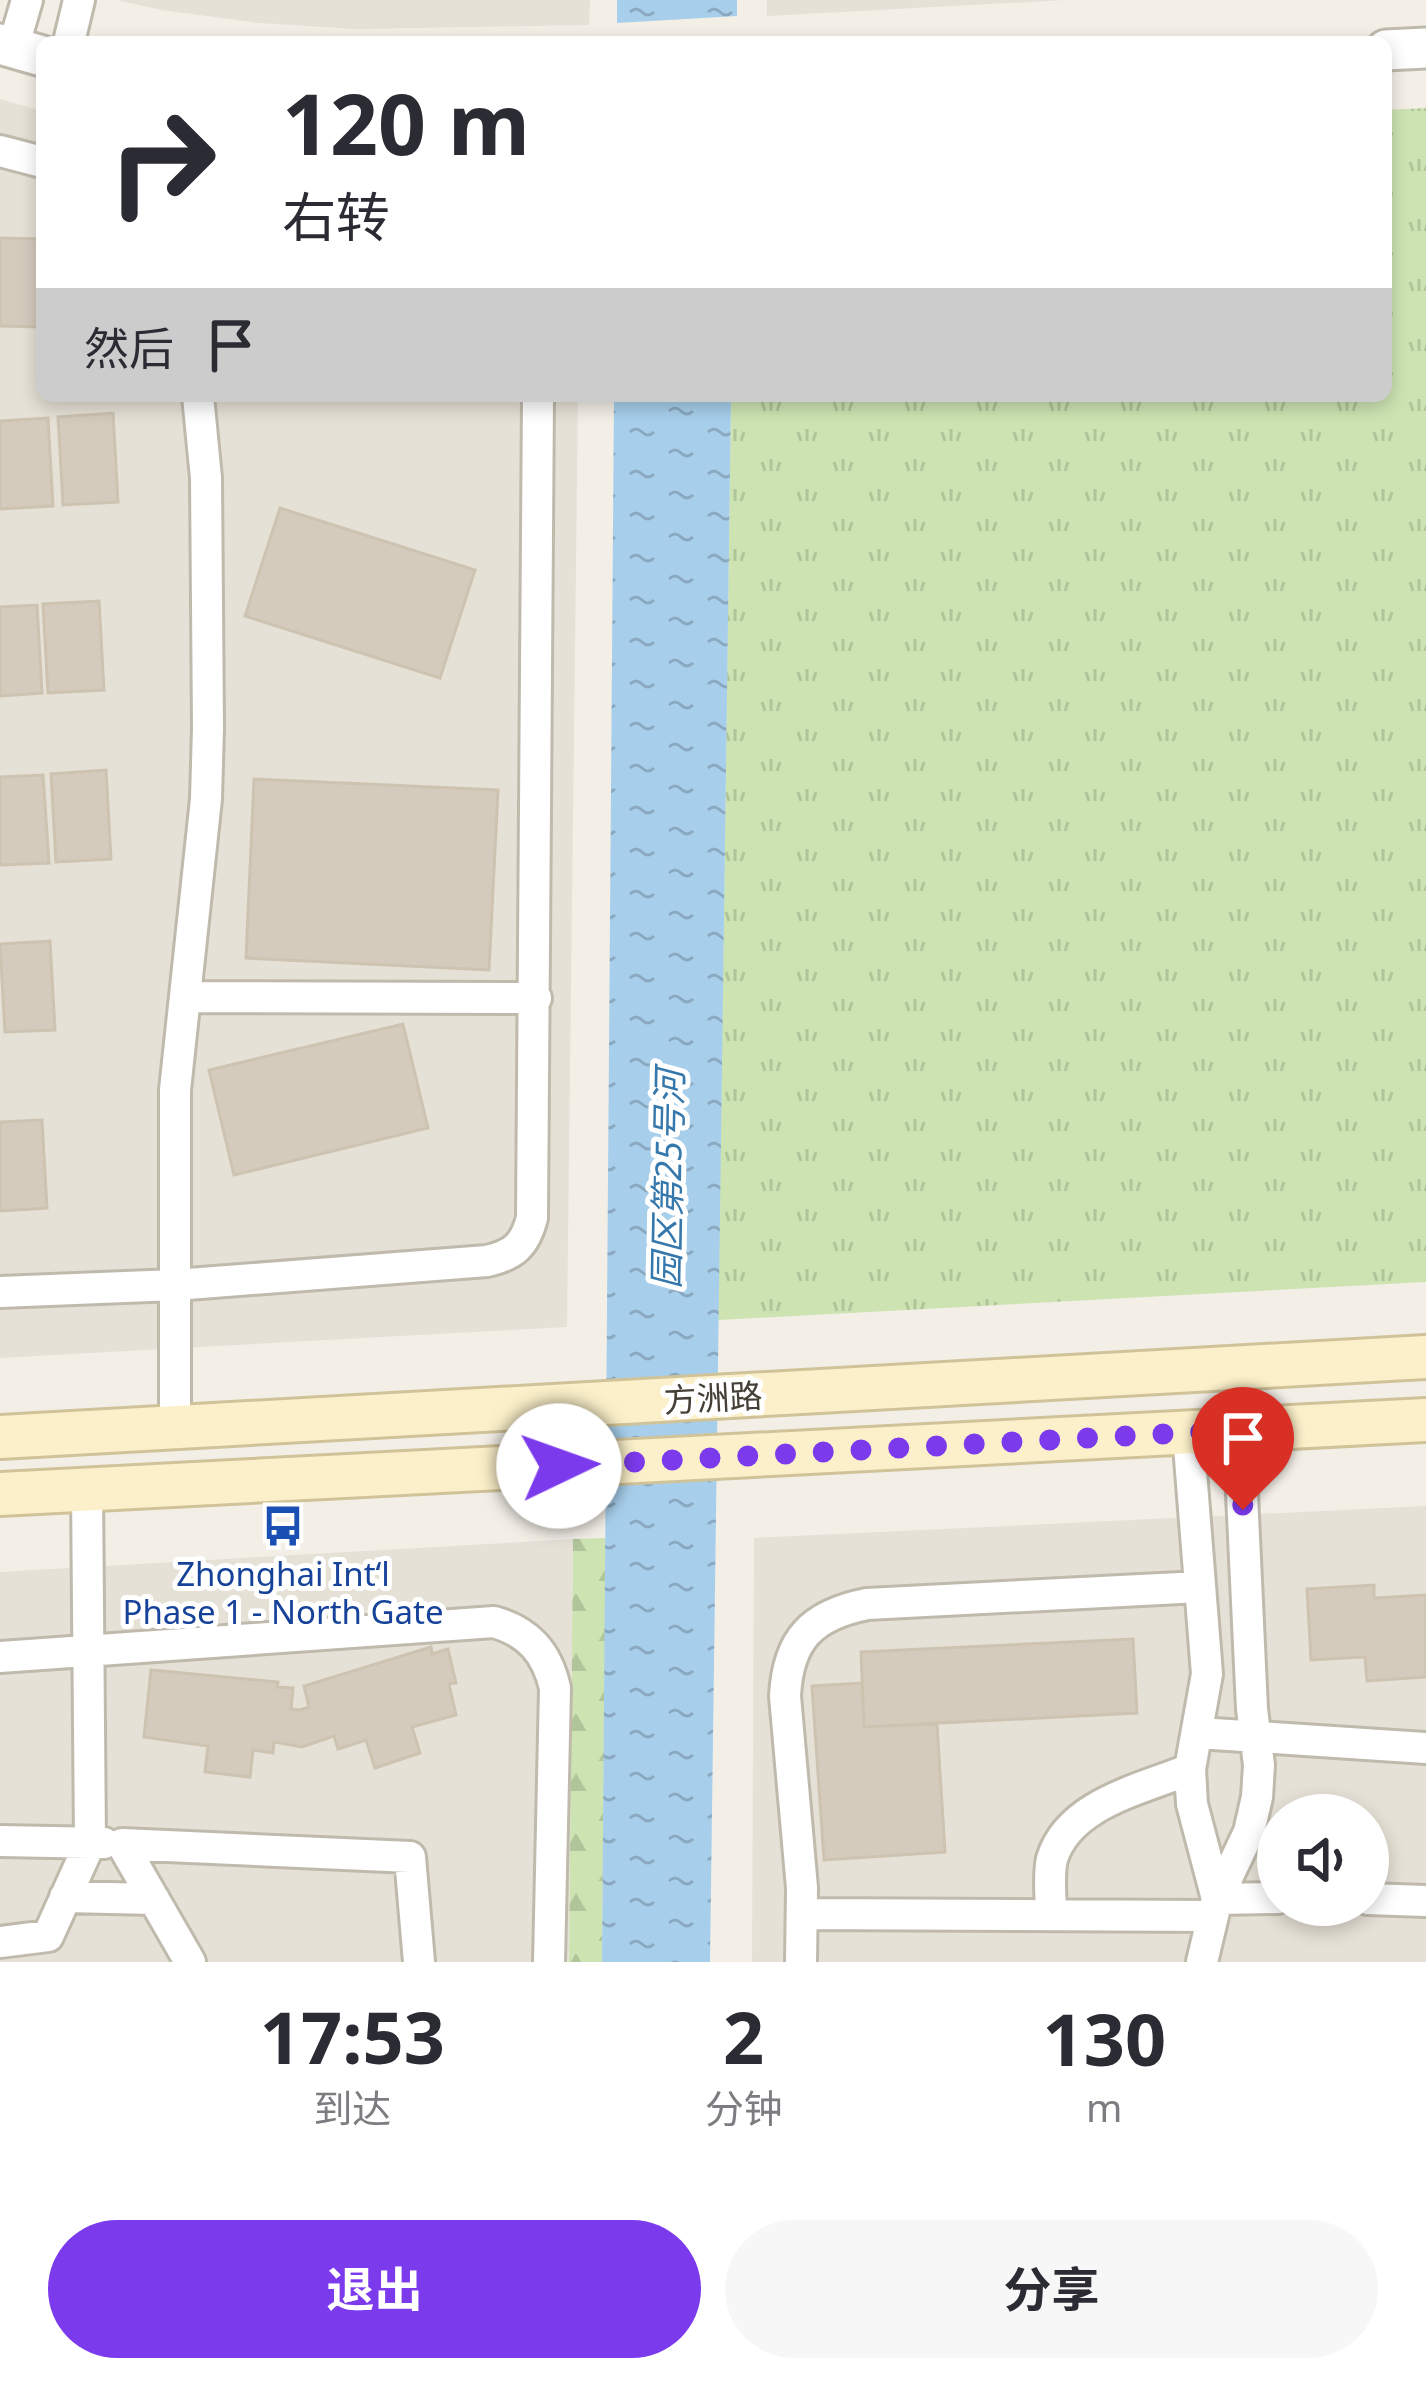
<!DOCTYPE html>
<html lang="zh">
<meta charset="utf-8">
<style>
body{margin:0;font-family:"Noto Sans","Noto Sans SC",sans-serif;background:#f7f7f7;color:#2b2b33;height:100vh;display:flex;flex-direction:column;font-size:45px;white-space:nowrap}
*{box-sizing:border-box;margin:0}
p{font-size:39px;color:#7c7c81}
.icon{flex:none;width:66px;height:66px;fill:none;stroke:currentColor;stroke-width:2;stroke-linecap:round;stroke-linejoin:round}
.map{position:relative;height:1962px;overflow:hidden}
.sheet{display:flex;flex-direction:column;background:#fff;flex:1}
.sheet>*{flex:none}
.top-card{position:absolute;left:36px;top:36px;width:1356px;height:366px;border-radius:18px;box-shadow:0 6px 18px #0003;background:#fff;color:#2b2b33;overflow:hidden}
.tools{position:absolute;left:1257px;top:1794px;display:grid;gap:24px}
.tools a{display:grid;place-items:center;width:132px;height:132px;border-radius:50%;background:#fff;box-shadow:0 6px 18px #0003;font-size:60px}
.pin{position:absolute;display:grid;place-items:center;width:102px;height:102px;color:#fff;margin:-123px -51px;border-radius:50% 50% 50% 0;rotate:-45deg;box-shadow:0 0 12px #0007}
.pin .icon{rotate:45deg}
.me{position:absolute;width:132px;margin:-66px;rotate:87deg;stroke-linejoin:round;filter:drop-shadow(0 0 9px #0008)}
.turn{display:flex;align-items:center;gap:42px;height:252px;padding:0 48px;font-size:54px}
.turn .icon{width:156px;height:156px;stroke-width:2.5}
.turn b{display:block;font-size:84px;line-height:102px}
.then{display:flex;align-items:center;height:114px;padding:0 48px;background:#0003;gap:24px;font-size:45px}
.eta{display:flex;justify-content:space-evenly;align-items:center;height:204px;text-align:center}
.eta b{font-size:72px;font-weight:700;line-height:84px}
.button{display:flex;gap:24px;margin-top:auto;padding:24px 48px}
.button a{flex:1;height:138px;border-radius:72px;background:#7c3aed;color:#fff;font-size:48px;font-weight:700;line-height:138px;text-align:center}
.button a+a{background:#f7f7f7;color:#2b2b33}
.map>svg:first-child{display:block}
.residential{fill:#e6e1d6;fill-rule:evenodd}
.grass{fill:url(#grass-tufts)}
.forest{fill:url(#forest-firs)}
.water{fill:url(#water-ripples)}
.pier{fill:#f3efe7}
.building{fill:#d4cbbd;stroke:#cec3b1;stroke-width:3}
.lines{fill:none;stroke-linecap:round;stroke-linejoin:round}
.minor-casing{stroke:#c0baad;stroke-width:36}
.tertiary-casing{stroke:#c0baad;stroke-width:45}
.secondary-casing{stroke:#d0c399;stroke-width:48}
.minor{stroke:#fff;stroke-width:30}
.tertiary{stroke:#fff;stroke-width:39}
.secondary{stroke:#fbf0c9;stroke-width:42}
.route{stroke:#7c3aed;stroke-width:21;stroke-dasharray:0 37.8}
.labels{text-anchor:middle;stroke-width:10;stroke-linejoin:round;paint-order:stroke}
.street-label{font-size:33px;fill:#454037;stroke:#fff}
.transit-label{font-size:33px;fill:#164399;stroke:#fff}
.water-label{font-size:36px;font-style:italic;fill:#3678ab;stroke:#fff}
</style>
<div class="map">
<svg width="1426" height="1962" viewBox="0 0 1426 1962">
<defs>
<pattern id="grass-tufts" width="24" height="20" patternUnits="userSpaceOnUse" patternTransform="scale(3)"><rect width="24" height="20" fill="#cde4b2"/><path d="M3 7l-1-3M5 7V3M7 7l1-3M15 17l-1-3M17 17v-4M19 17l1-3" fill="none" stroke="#b1c59a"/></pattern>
<pattern id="forest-firs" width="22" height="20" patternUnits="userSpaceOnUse" patternTransform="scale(3)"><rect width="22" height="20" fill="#cde4b2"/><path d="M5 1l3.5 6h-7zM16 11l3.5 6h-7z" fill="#b1c59a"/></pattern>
<pattern id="water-ripples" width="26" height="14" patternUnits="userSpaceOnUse" patternTransform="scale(3)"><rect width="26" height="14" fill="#a7cfec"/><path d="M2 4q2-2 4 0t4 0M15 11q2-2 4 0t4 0" fill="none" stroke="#8aa9c0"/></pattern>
</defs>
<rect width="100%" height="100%" fill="#f3efe7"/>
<path class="residential" d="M117,0H590L589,25L357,29L259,23L161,10Z
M767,0H1065L767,16Z
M0,99L42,111V396H578L567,1327L0,1358Z
M1426,1506V1962H752L754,1538ZM1278,1815H1368V1905H1278Z
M573,1539L569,1962H0V1572Z"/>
<path class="grass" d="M1426,108V1282L718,1320L731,396H1386V110Z"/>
<path class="forest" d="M606,1538L602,1962H569L573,1539Z"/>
<path class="water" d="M617,0H737V42H617Z
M614,396H731L710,1962H602Z"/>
<path class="pier" d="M737,16V42H617V23Z"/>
<path class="building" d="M0,238L42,239L41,327L0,326Z
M113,413L118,502L63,505L58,417Z
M48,418L53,506L0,509V421Z
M280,508L475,570L440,678L245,616Z
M99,601L104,690L48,693L43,604Z
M37,605L42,693L0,696V607Z
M106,770L111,859L56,862L51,774Z
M43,775L49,863L0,865V777Z
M254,779L498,790L489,970L246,958Z
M50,941L55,1030L5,1032L0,944Z
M403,1024L428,1128L234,1175L209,1070Z
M42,1120L47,1208L0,1211V1122Z
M1374,1585V1598L1426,1595V1677L1367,1681L1365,1657L1311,1660L1307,1589Z
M1133,1639L1137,1713L864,1727L861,1652Z
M431,1647L432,1654L448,1649L456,1683L449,1684L456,1715L412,1727L420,1753L375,1768L366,1740L338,1749L334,1736L302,1747L274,1742L273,1753L253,1750L250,1777L205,1772L208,1746L144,1737L151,1670L278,1682L277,1687L293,1688L291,1709L300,1710L309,1707L304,1686Z
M862,1683L864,1727L937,1724L945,1852L824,1860L812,1686Z"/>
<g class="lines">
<g class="minor-casing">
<path id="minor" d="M69,42L79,0
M13,48L27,0
M0,151L42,162
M187,997L536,998
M0,1292L175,1285L487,1261C514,1255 525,1245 532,1218L538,396
M175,1428V1090L206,799L208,728L206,478L198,396
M1188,1433L1207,1674L1190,1769L1192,1804L1217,1899
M0,1657L494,1622C529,1632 547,1653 555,1688L549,1962
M1198,1733L1426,1748
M0,1841L104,1843
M65,1897L154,1899
M1217,1899L1278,1898
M1368,1899L1425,1901
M802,1914L1213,1916
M1051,1915C1051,1898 1048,1875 1052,1859C1069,1803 1143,1789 1190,1769
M0,1942L48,1936L90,1843L87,1488
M190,1962L122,1844L410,1857L419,1962
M801,1962L802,1888L785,1696C788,1639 812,1615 867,1604L1200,1587
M1202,1962L1217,1899L1249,1832L1257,1797L1259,1765L1252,1709L1239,1430"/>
</g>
<g class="tertiary-casing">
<path id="tertiary" d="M0,44L42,56
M1386,50L1426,48"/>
</g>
<g class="secondary-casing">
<path id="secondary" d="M0,1437L1426,1357
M0,1494L1426,1420"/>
</g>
<use href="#minor" class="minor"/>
<use href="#tertiary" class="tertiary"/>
<use href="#secondary" class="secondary"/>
</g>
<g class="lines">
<path class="route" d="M559,1466L1239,1430L1243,1510"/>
</g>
<defs>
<g id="bus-bare" transform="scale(3.24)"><path d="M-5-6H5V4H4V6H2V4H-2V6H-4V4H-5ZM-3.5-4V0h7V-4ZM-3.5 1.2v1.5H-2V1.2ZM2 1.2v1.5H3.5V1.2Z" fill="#1a4fb4" stroke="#fff" stroke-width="2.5" paint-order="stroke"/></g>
</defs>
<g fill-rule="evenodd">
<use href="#bus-bare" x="283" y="1526"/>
</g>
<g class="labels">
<g class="street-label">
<text transform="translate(713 1398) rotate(-3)" y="12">方洲路</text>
</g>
<g class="transit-label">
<text x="283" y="1586">Zhonghai Int‘l<tspan x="283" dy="38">Phase 1 - North Gate</tspan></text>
</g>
<g class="water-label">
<text transform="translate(668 1179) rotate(-89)" y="13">园区第25号河</text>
</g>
</g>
</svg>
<div class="tools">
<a><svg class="icon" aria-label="sound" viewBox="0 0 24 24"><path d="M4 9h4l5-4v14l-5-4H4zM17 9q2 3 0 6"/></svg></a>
</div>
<div class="pin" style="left:1243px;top:1510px;background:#d93025"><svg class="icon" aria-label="arrive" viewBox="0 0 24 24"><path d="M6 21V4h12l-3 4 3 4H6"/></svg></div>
<svg class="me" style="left:559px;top:1466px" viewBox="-20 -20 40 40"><circle r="19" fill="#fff"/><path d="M0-13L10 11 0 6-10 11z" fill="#7c3aed"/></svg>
<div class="top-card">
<div class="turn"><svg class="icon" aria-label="right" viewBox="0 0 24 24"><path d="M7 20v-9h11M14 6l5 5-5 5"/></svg><div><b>120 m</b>右转</div></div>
<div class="then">然后<svg class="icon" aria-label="arrive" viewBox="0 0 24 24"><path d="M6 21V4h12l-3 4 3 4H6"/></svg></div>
</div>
</div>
<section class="sheet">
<div class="eta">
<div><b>17:53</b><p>到达</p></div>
<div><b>2</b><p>分钟</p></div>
<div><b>130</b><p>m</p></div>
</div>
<div class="button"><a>退出</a><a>分享</a></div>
</section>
